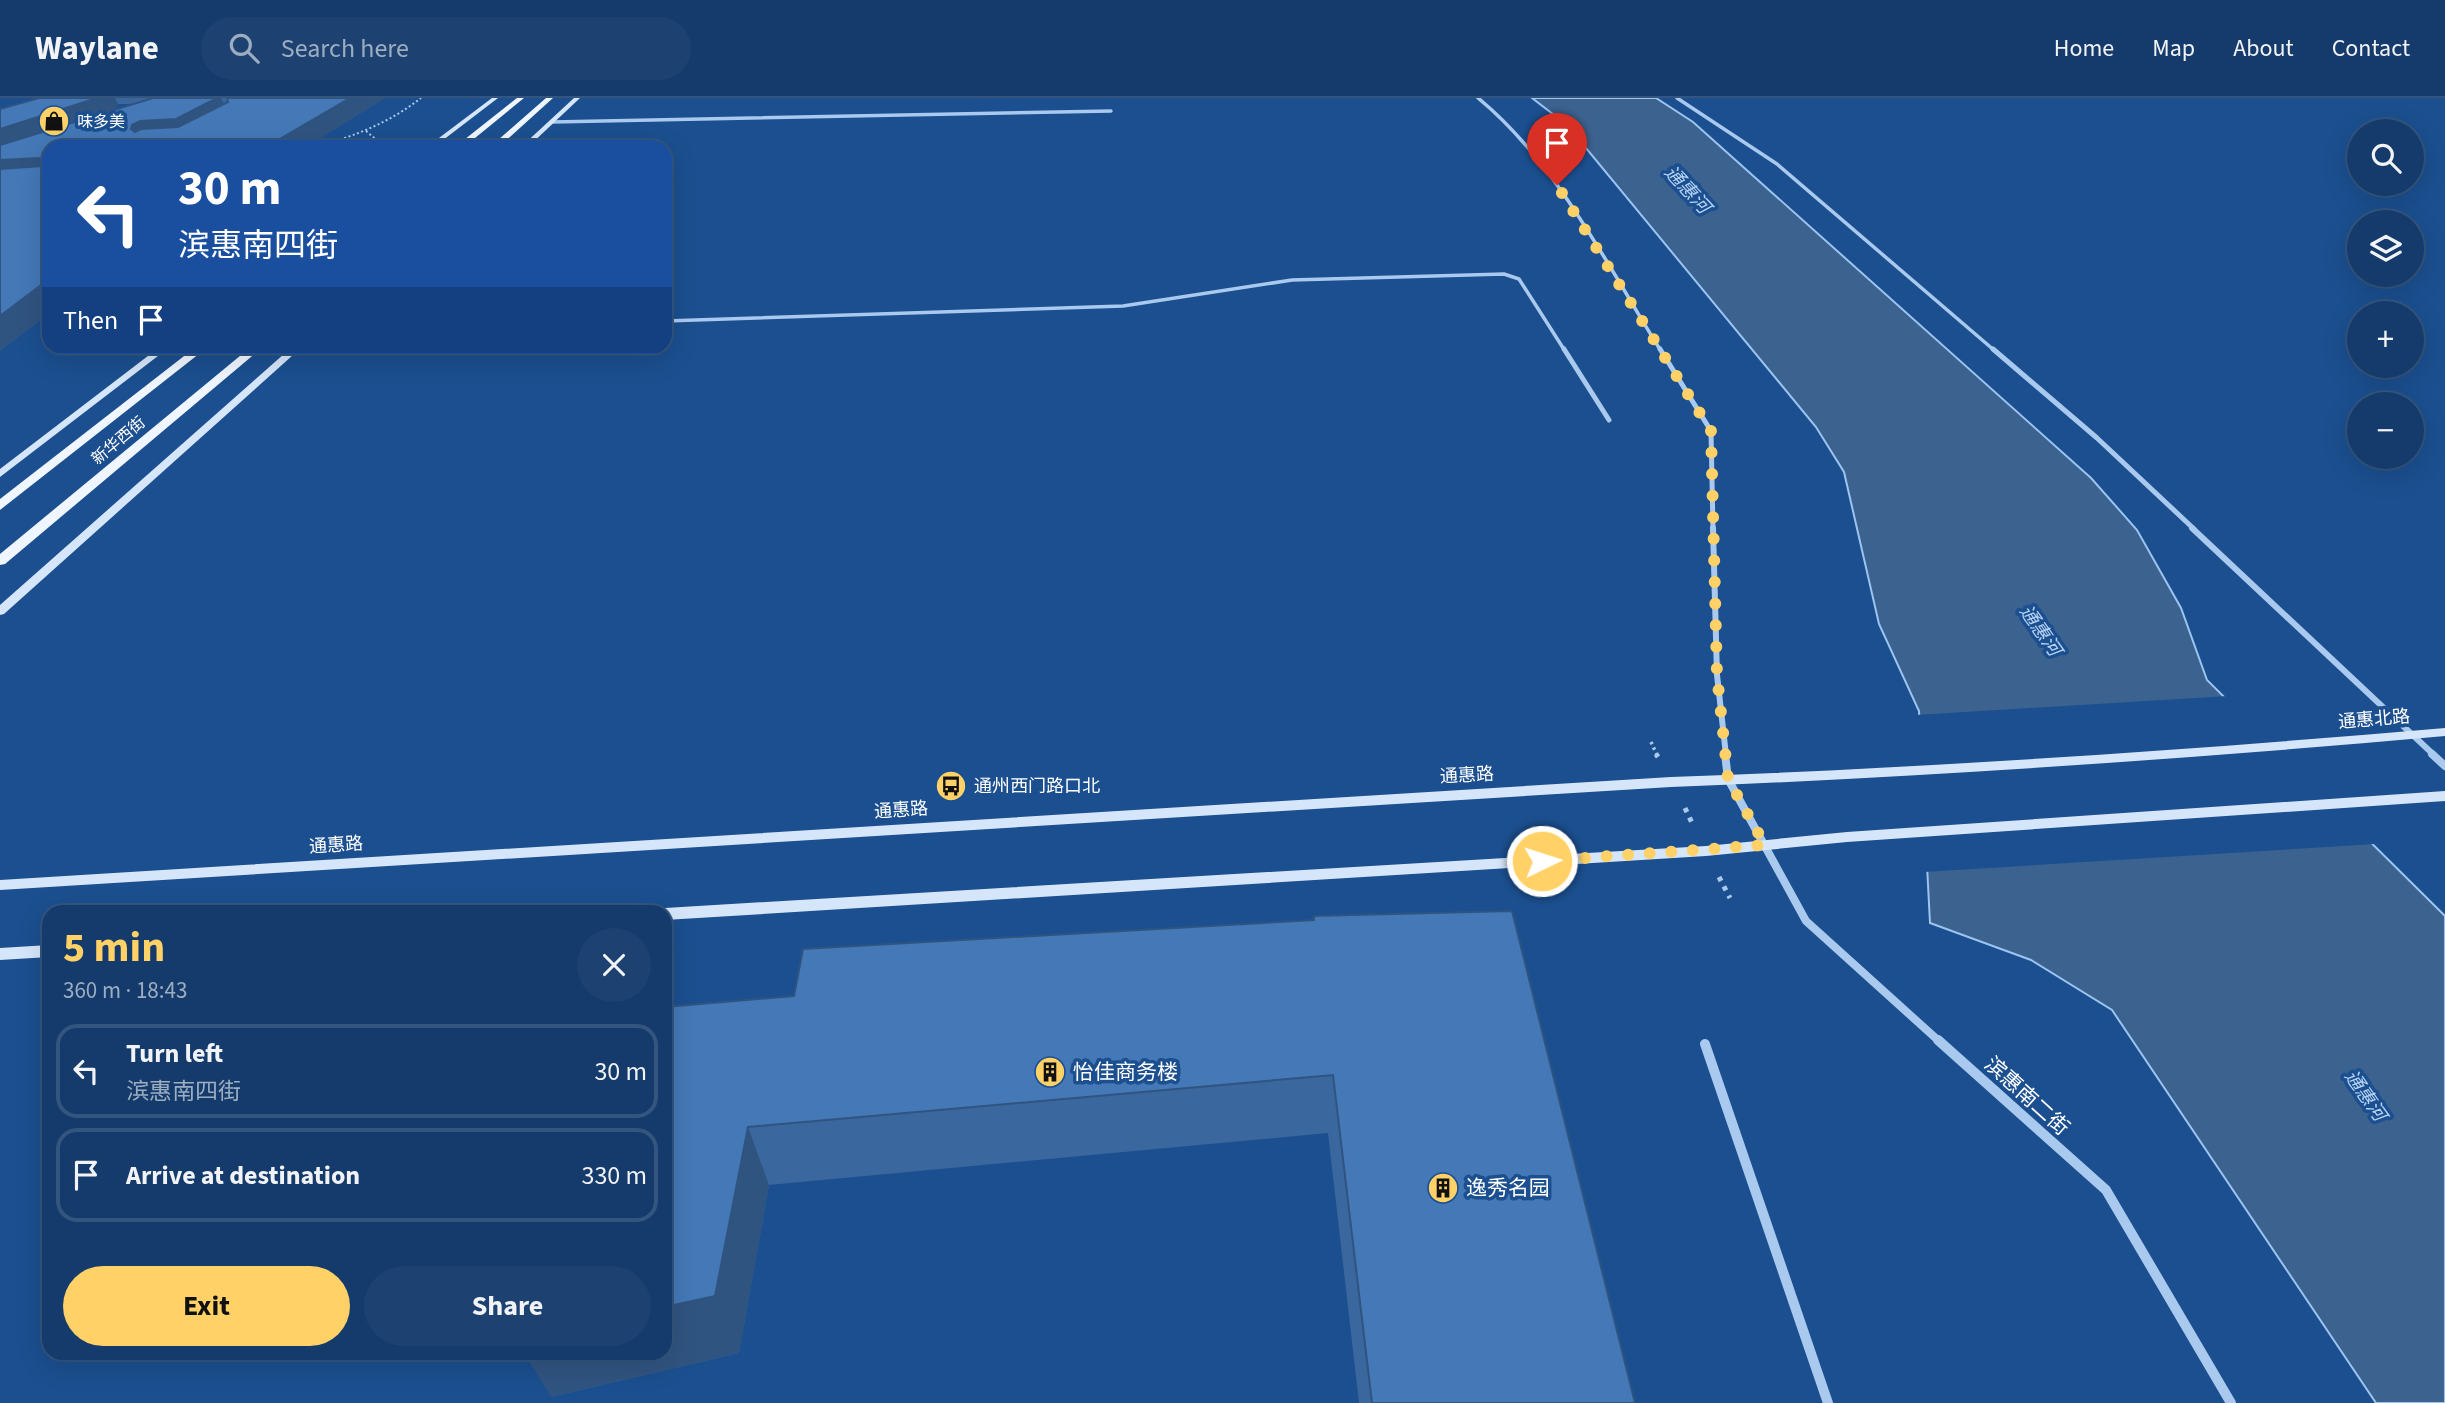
<!DOCTYPE html>
<meta charset="utf-8">
<style>
body{margin:0;font-family:"Source Sans 3","Noto Sans SC",sans-serif;background:#1d4271;color:#f1f3f6;height:100vh;display:flex;flex-direction:column;font-size:26px;white-space:nowrap}
*{box-sizing:border-box;margin:0}
p{font-size:23px;color:#9dadc1}
.icon{flex:none;width:38px;height:38px;fill:none;stroke:currentColor;stroke-width:2;stroke-linecap:round;stroke-linejoin:round}
.map{position:relative;flex:1;overflow:hidden}
.drawer{position:absolute;left:42px;top:807px;width:630px;height:455px;display:flex;flex-direction:column;background:#143b6b;border-radius:21px;box-shadow:0 7px 28px #0002,0 0 0 2px #33557e}
.drawer>*{flex:none}
.top-card{position:absolute;left:42px;top:42px;width:630px;height:214px;border-radius:21px;box-shadow:0 7px 28px #0002,0 0 0 2px #33557e;background:#1a4fa0;color:#fff;overflow:hidden}
.fabs{position:absolute;left:2347px;top:21px;display:grid;gap:14px}
.fabs a{display:grid;place-items:center;width:77px;height:77px;border-radius:50%;background:#143b6b;box-shadow:0 7px 28px #0002,0 0 0 2px #33557e;font-size:35px}
.pin{position:absolute;display:grid;place-items:center;width:60px;height:60px;color:#fff;margin:-72px -30px;border-radius:50% 50% 50% 0;rotate:-45deg;box-shadow:0 0 7px #0007}
.pin .icon{rotate:45deg}
.me{position:absolute;width:77px;margin:-38px;rotate:86deg;stroke-linejoin:round;filter:drop-shadow(0 0 5px #0008)}
.turn{display:flex;align-items:center;gap:24px;height:147px;padding:0 21px;font-size:32px}
.turn .icon{width:91px;height:91px;stroke-width:2.5}
.turn b{display:block;font-size:49px;line-height:60px}
.then{display:flex;align-items:center;height:66px;padding:0 21px;background:#0003;gap:14px;font-size:26px}
.round{display:grid;place-items:center;flex:none;width:74px;height:74px;border-radius:37px;background:#1d4271}
.headline{display:flex;align-items:center;justify-content:space-between;height:119px;padding:0 21px}
h1{font-size:42px;font-weight:700;line-height:52px;color:#ffd166}
.primary-button{display:flex;gap:14px;margin-top:auto;padding:14px 21px}
.primary-button a{flex:1;height:80px;border-radius:42px;background:#ffd166;color:#111;font-size:28px;font-weight:700;line-height:80px;text-align:center}
.primary-button a+a{background:#1d4271;color:#f1f3f6}
ul{padding:0;list-style:none}
li{display:flex;align-items:center;gap:21px;height:94px;margin:0 14px 10px;padding:0 7px;border:4px solid #33557e;border-radius:21px}
li div{flex:1}
li b{display:block;font-size:26px}
li em{font-style:normal}
header{display:flex;align-items:center;gap:42px;box-sizing:border-box;height:98px;padding:0 35px;background:#143b6b;border-bottom:2px solid #33557e}
header strong{font-size:33px}
nav{display:flex;gap:38px;margin-inline-start:auto;font-size:24px}
.search{width:490px;height:63px;background:#1d4271;display:flex;align-items:center;gap:18px;box-sizing:border-box;padding:0 24px;border-radius:38px;color:#9dadc1;font-size:26px}
.map>svg:first-child{display:block}
.water{fill:#3c6290;stroke:#9cc4f0;stroke-width:2}
.pier{fill:#1b4f8f}
.lines{fill:none;stroke-linecap:round;stroke-linejoin:round}
.path-far2{stroke:#a9c9ee;stroke-width:2;stroke-dasharray:2 2.5;stroke-linecap:butt}
.path-far1{stroke:#a9c9ee;stroke-width:3.5;stroke-dasharray:2.5 3.5;stroke-linecap:butt}
.path{stroke:#a9c9ee;stroke-width:5;stroke-dasharray:4.5 6;stroke-linecap:butt}
.street-far4{stroke:#a9c9ee;stroke-width:3.5}
.street-far3{stroke:#a9c9ee;stroke-width:5}
.street-far2{stroke:#a9c9ee;stroke-width:6}
.street-far1{stroke:#a9c9ee;stroke-width:8}
.street{stroke:#a9c9ee;stroke-width:10}
.secondary{fill:#d6e6fa;fill-rule:evenodd}
.primary{fill:#f0f6ff;fill-rule:evenodd}
.wall{fill:#3a679d;fill-rule:evenodd}
.shaded-wall{fill:#305480}
.building{fill:#4478b7;stroke:#305480;stroke-width:2}
.route{stroke:#ffd166;stroke-width:12;stroke-dasharray:0 21.6}
.labels{text-anchor:middle;stroke-width:7;stroke-linejoin:round;paint-order:stroke}
.far-poi-label{font-size:16px;fill:#fff;stroke:#1b4f8f;text-anchor:start}
.far-street-label{font-size:16px;fill:#fff;stroke:#1b4f8f}
.street-label{font-size:18px;fill:#fff;stroke:#1b4f8f}
.poi-label{font-size:18px;fill:#fff;stroke:#1b4f8f;text-anchor:start}
.water-label{font-size:19px;font-style:italic;fill:#b5d3f5;stroke:#1b4f8f}
.near-poi-label{font-size:21px;fill:#fff;stroke:#1b4f8f;text-anchor:start}
.near-street-label{font-size:21px;fill:#fff;stroke:#1b4f8f}
</style>
<header>
<strong>Waylane</strong>
<div class="search"><svg class="icon" aria-label="search" viewBox="0 0 24 24"><circle cx="10" cy="10" r="6"/><path d="M15 15l6 6"/></svg>Search here</div>
<nav><a>Home</a><a>Map</a><a>About</a><a>Contact</a></nav>
</header>
<div class="map">
<svg width="2445" height="1305" viewBox="0 0 2445 1305">
<rect width="100%" height="100%" fill="#1b4f8f"/>
<path class="water" d="M1532,0H1656L1693,24L2091,380L2137,432L2181,510L2207,582L2445,818V1305H2376L2112,912L2031,862L1930,825L1919,613L1879,526L1844,374L1816,329L1567,27Z"/>
<path class="pier" d="M2228,598L2375,746L1924,774L1916,617Z"/>
<g class="lines">
<path class="path-far2" d="M366,33L385,49
M314,49C353,39 389,25 421,0"/>
<path class="path-far1" d="M1651,644L1657,657"/>
<path class="path" d="M1656,656L1658,659
M1685,710L1693,727
M1719,779L1730,800"/>
<path class="street-far4" d="M1478,0C1557,65 1607,167 1661,253
M1677,0L1777,66L1995,253
M552,24L1111,13
M665,223L1123,208L1292,182L1504,176L1519,181L1565,253"/>
<path class="street-far3" d="M1564,251L1609,322
M1660,251L1711,333L1713,431
M1993,251L2097,340L2194,431"/>
<path class="street-far2" d="M1713,430L1717,577L1726,657
M2192,430L2434,657"/>
<path class="street-far1" d="M1725,656L1728,681L1806,823L1940,944
M2432,656L2445,668"/>
<path class="street" d="M1938,942L2106,1092L2231,1305
M1705,946L1828,1305"/>
<path class="secondary" d="M492,0H498L434,49H427Z
M574,0H580L528,49H521Z
M161,248H171L0,379V371Z
M293,248H303L4,516L0,517V507Z
M2445,630V638C2188,661 1929,679 1671,689L0,792V782L1671,679C1929,670 2188,652 2445,630Z
M2445,693V703L1847,744L1706,758L665,822V814H658L665,810L1706,748L1847,734Z
M49,847V859L0,862V850Z"/>
<path class="primary" d="M517,0H524L464,49H455Z
M546,0H553L499,49H490Z
M197,248H209L0,412V401Z
M252,248H264L5,466L0,467V456Z"/>
</g>
<path class="wall" d="M39,0H385L306,49H49V215L0,253V11ZM118,6H133L117,11L116,9Z
M1314,818L1635,1305H1359L1328,1035L769,1087L739,1255L551,1299L794,898L1314,822Z"/>
<path class="shaded-wall" d="M97,0H115L118,6L116,9L118,14L0,53V31Z
M217,0H221L228,16L140,46L131,31L132,27L140,23Z
M350,0H385L306,49H266Z
M39,60L49,79L0,82V62Z
M49,181V215L0,253V218Z
M748,1029L769,1087L739,1255L551,1299L524,1255H665V1209Z"/>
<path class="building" d="M39,0H97L0,31V11Z
M153,0H217L176,21L140,23L132,27L131,31L135,34L141,31L178,29L228,4L227,0H350L266,49H49V181L0,218V71L41,68L39,60L0,62V47Z
M1512,813L1635,1305H1372L1333,977L748,1029L715,1198L665,1209V909L794,898L803,851L1314,822V818Z"/>
<g class="lines">
<path class="route" d="M1542,763L1765,747L1728,681L1717,577L1711,333L1557,87"/>
</g>
<defs>
<g id="shop-disc" transform="scale(1.575)"><circle r="9.5" fill="#ffd166" stroke="#1b4f8f"/><path d="M-5-2.5h2.3a2.7 3.5 0 0 1 5.4 0H5L5.5 6h-11ZM-1.5-2.5h3a1.5 2.3 0 0 0-3 0Z" fill="#111"/></g>
<g id="bus-disc" transform="scale(1.575)"><circle r="9.5" fill="#ffd166" stroke="#1b4f8f"/><path d="M-5-6H5V4H4V6H2V4H-2V6H-4V4H-5ZM-3.5-4V0h7V-4ZM-3.5 1.2v1.5H-2V1.2ZM2 1.2v1.5H3.5V1.2Z" fill="#111"/></g>
<g id="building-disc" transform="scale(1.575)"><circle r="9.5" fill="#ffd166" stroke="#1b4f8f"/><path d="M-4-6H4V6H1V3H-1V6H-4ZM-2.5-4.3h1.7v1.8h-1.7ZM.8-4.3h1.7v1.8H.8ZM-2.5-1h1.7V.8h-1.7ZM.8-1h1.7V.8H.8Z" fill="#111"/></g>
</defs>
<g fill-rule="evenodd">
<use href="#shop-disc" x="54" y="23"/>
<use href="#bus-disc" x="951" y="688"/>
<use href="#building-disc" x="1050" y="974"/>
<use href="#building-disc" x="1443" y="1090"/>
</g>
<g class="labels">
<g class="far-poi-label">
<text x="77" y="29">味多美</text>
</g>
<g class="far-street-label">
<text transform="translate(118 342) rotate(-40)" y="6">新华西街</text>
</g>
<g class="street-label">
<text transform="translate(2374 621) rotate(-5)" y="6">通惠北路</text>
<text transform="translate(1467 677) rotate(-3)" y="6">通惠路</text>
<text transform="translate(901 712) rotate(-4)" y="6">通惠路</text>
<text transform="translate(336 747) rotate(-4)" y="6">通惠路</text>
</g>
<g class="poi-label">
<text x="974" y="694">通州西门路口北</text>
</g>
<g class="water-label">
<text transform="translate(1688 91) rotate(47)" y="7">通惠河</text>
<text transform="translate(2041 532) rotate(55)" y="7">通惠河</text>
<text transform="translate(2366 997) rotate(55)" y="7">通惠河</text>
</g>
<g class="near-poi-label">
<text x="1073" y="981">怡佳商务楼</text>
<text x="1466" y="1097">逸秀名园</text>
</g>
<g class="near-street-label">
<text transform="translate(2027 998) rotate(42)" y="7">滨惠南二街</text>
</g>
</g>
</svg>
<div class="fabs">
<a><svg class="icon" aria-label="search" viewBox="0 0 24 24"><circle cx="10" cy="10" r="6"/><path d="M15 15l6 6"/></svg></a>
<a><svg class="icon" aria-label="layers" viewBox="0 0 24 24"><path d="M12 4l9 5-9 5-9-5zM3 14l9 5 9-5"/></svg></a>
<a>+</a>
<a>−</a>
</div>
<div class="pin" style="left:1557px;top:87px;background:#d93025"><svg class="icon" aria-label="arrive" viewBox="0 0 24 24"><path d="M6 21V4h12l-3 4 3 4H6"/></svg></div>
<svg class="me" style="left:1542px;top:763px" viewBox="-20 -20 40 40"><circle r="17" fill="#ffd166" stroke="#fff" stroke-width="3"/><path d="M0-11L8 9 0 5-8 9z" fill="#fff"/></svg>
<div class="top-card">
<div class="turn"><svg class="icon" aria-label="left" viewBox="0 0 24 24"><path d="M17 20v-9H6M10 6l-5 5 5 5"/></svg><div><b>30 m</b>滨惠南四街</div></div>
<div class="then">Then<svg class="icon" aria-label="arrive" viewBox="0 0 24 24"><path d="M6 21V4h12l-3 4 3 4H6"/></svg></div>
</div>
<section class="drawer">
<div class="headline"><div><h1>5 min</h1><p>360 m · 18:43</p></div><a class="round"><svg class="icon" aria-label="close" viewBox="0 0 24 24"><path d="M6 6l12 12M18 6L6 18"/></svg></a></div>
<ul>
<li><svg class="icon" aria-label="left" viewBox="0 0 24 24"><path d="M17 20v-9H6M10 6l-5 5 5 5"/></svg><div><b>Turn left</b><p>滨惠南四街</p></div><em>30 m</em></li>
<li><svg class="icon" aria-label="arrive" viewBox="0 0 24 24"><path d="M6 21V4h12l-3 4 3 4H6"/></svg><div><b>Arrive at destination</b></div><em>330 m</em></li>
</ul>
<div class="primary-button"><a>Exit</a><a>Share</a></div>
</section>
</div>
